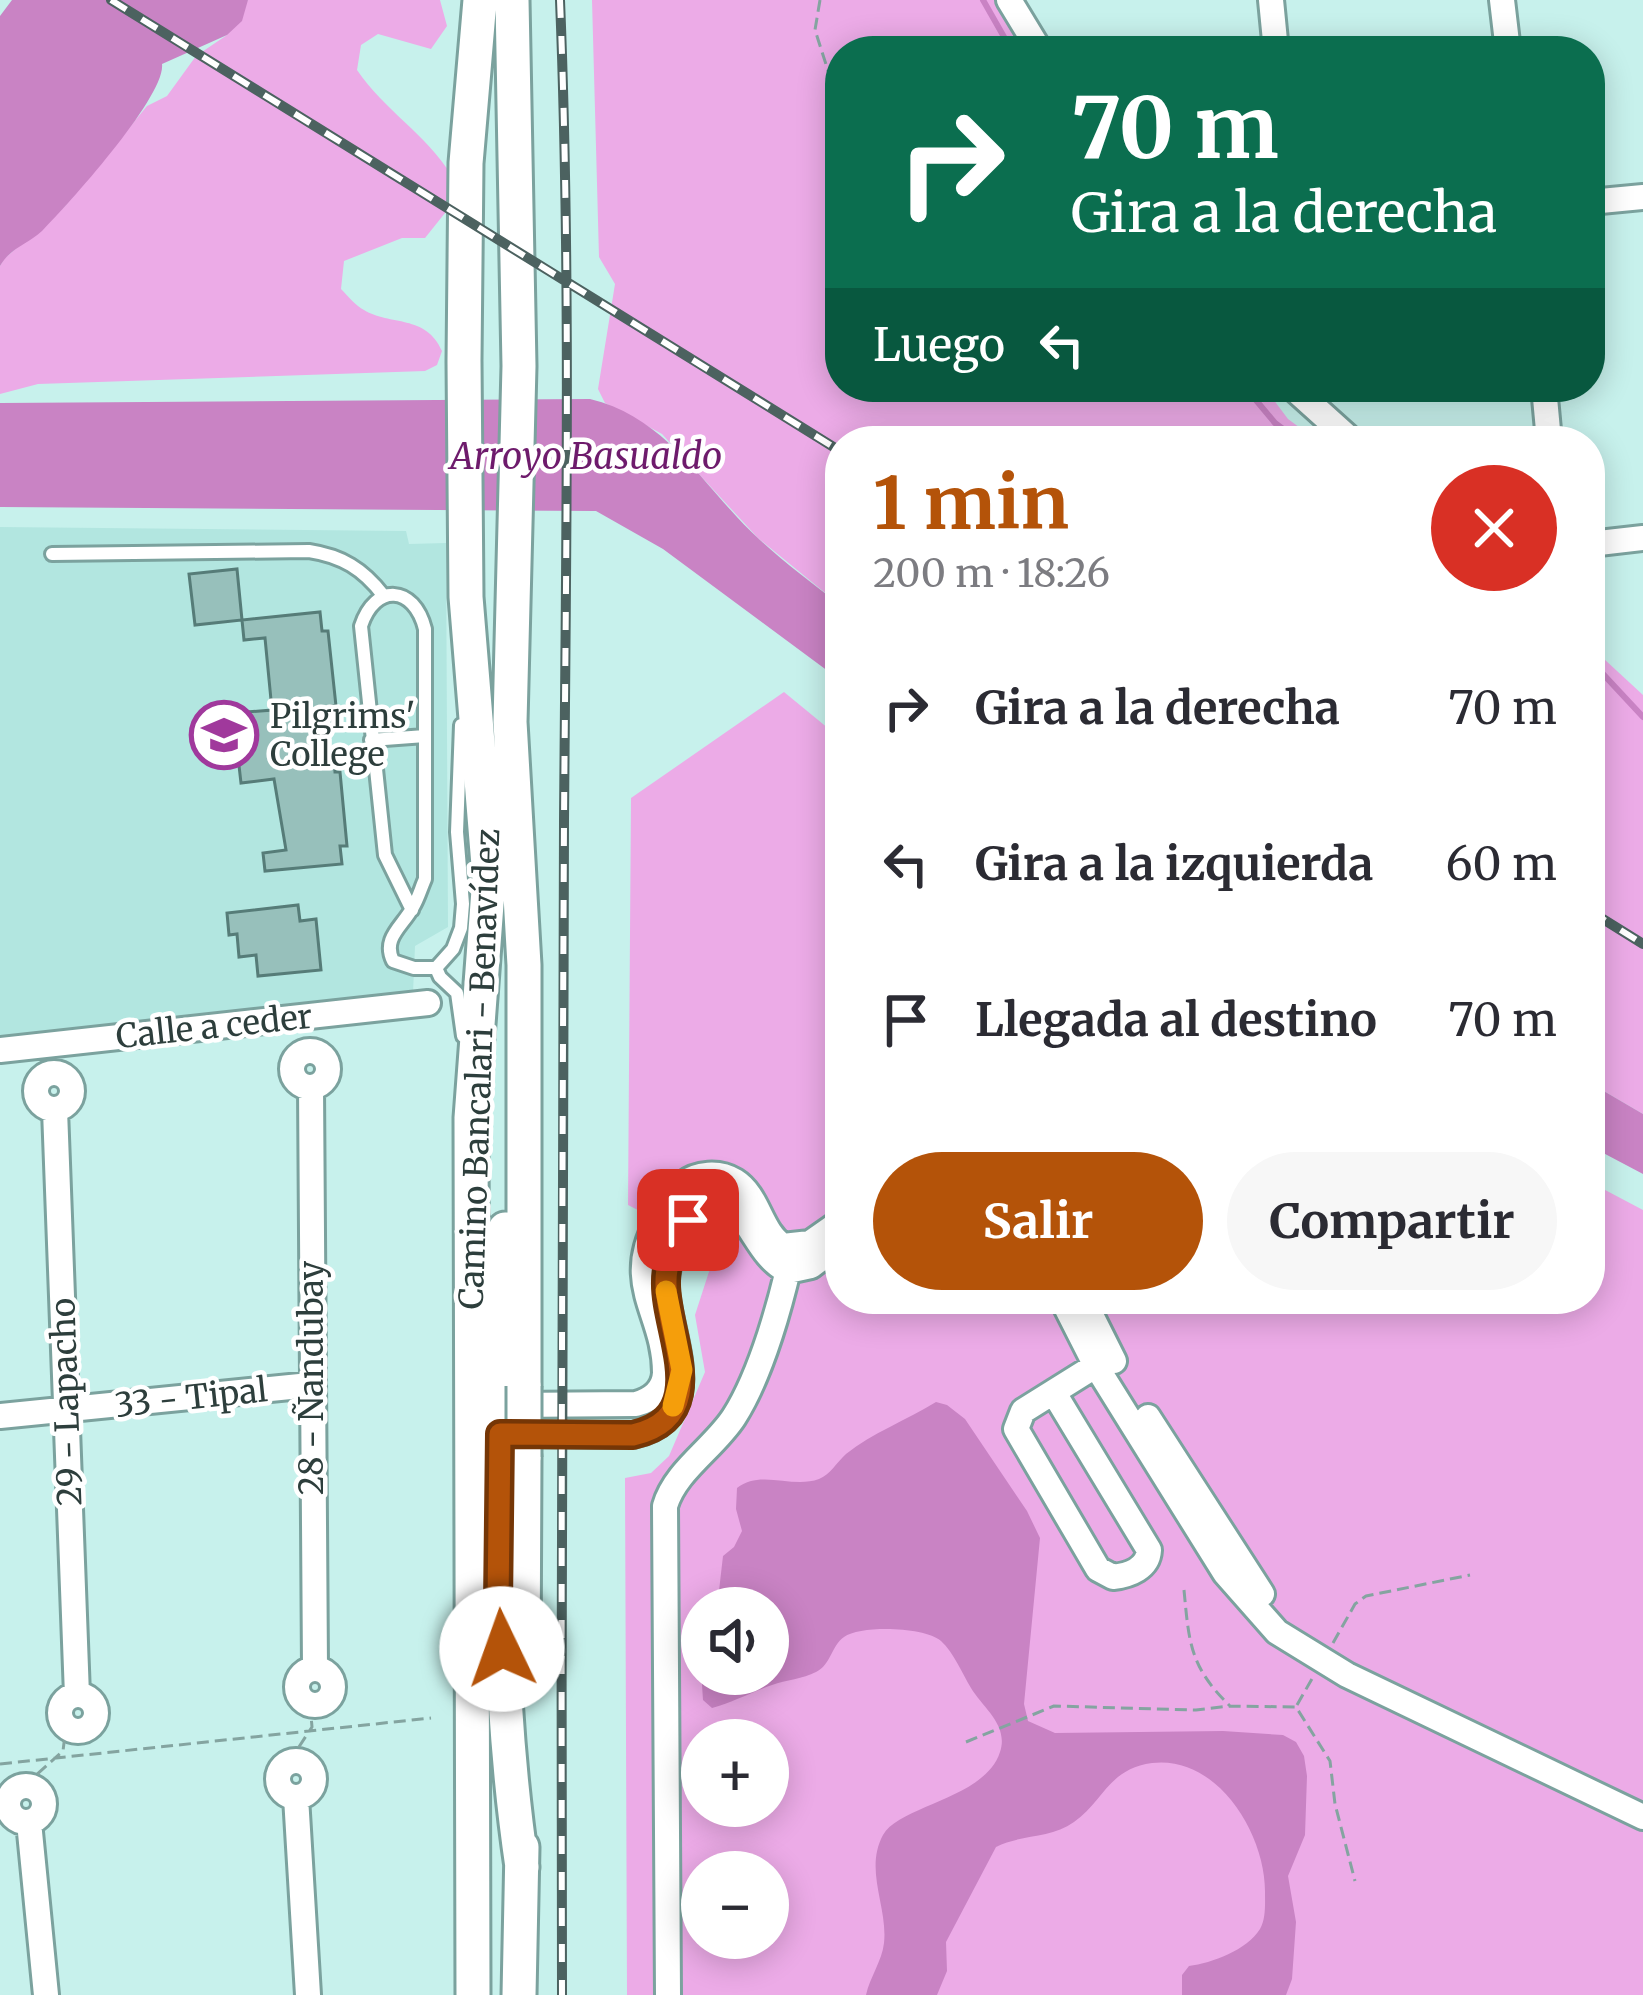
<!DOCTYPE html>
<html lang="es">
<meta charset="utf-8">
<style>
body{margin:0;font-family:Merriweather,serif;background:#f7f7f7;color:#2b2b33;height:100vh;display:flex;flex-direction:column;font-size:45px;white-space:nowrap}
*{box-sizing:border-box;margin:0}
p{font-size:39px;color:#7c7c81}
.icon{flex:none;width:66px;height:66px;fill:none;stroke:currentColor;stroke-width:2;stroke-linecap:round;stroke-linejoin:round}
.map{position:relative;flex:1;overflow:hidden}
.side{position:absolute;left:825px;top:426px;width:780px;height:888px;display:flex;flex-direction:column;background:#fff;border-radius:48px;box-shadow:0 6px 30px #0003}
.side>*{flex:none}
.top-card{position:absolute;left:825px;top:36px;width:780px;height:366px;border-radius:48px;box-shadow:0 6px 30px #0003;background:#0b6e4f;color:#fff;overflow:hidden}
.fabs{position:absolute;left:681px;top:1587px;display:grid;gap:24px}
.fabs a{display:grid;place-items:center;width:108px;height:108px;border-radius:50%;background:#fff;box-shadow:0 6px 30px #0003;font-size:60px}
.pin{position:absolute;display:grid;place-items:center;width:102px;height:102px;color:#fff;margin:-51px;border-radius:24px;box-shadow:0 6px 18px #0006}
.me{position:absolute;width:132px;margin:-66px;rotate:357deg;stroke-linejoin:round;filter:drop-shadow(0 0 9px #0008)}
.turn{display:flex;align-items:center;gap:42px;height:252px;padding:0 48px;font-size:54px}
.turn .icon{width:156px;height:156px;stroke-width:2.5}
.turn b{display:block;font-size:84px;line-height:102px}
.then{display:flex;align-items:center;height:114px;padding:0 48px;background:#0003;gap:24px;font-size:45px}
.round{display:grid;place-items:center;flex:none;width:126px;height:126px;border-radius:63px;background:#f7f7f7}
.overview{display:flex;align-items:center;justify-content:space-between;height:204px;padding:0 48px}
h1{font-size:72px;font-weight:700;line-height:90px;color:#b45309}
.button{display:flex;gap:24px;margin-top:auto;padding:24px 48px}
.button a{flex:1;height:138px;border-radius:72px;background:#b45309;color:#fff;font-size:48px;font-weight:700;line-height:138px;text-align:center}
.button a+a{background:#f7f7f7;color:#2b2b33}
ul{padding:0;list-style:none}
li{display:flex;align-items:center;gap:36px;height:156px;padding:0 48px}
li div{flex:1}
li b{display:block;font-size:45px}
li em{font-style:normal}
.map>svg:first-child{display:block}
.built{fill:#b2e6e0}
.green{fill:#ecabe7;fill-rule:evenodd}
.water{fill:#c983c4}
.lines{fill:none;stroke-linecap:round;stroke-linejoin:round}
.stream{stroke:#c983c4;stroke-width:6}
.building{fill:#97c0bb;stroke:#567c78;stroke-width:3}
.lane-casing{stroke:#7ba29e;stroke-width:18}
.street-casing{stroke:#7ba29e;stroke-width:30}
.secondary-casing{stroke:#7ba29e;stroke-width:39}
.path{stroke:#84a4a0;stroke-width:3;stroke-dasharray:12 6;stroke-linecap:butt}
.lane{stroke:#fff;stroke-width:12}
.street{stroke:#fff;stroke-width:24}
.secondary{stroke:#fff;stroke-width:33}
.rail-casing{stroke:#4c6260;stroke-width:10}
.rail{stroke:#fff;stroke-width:6;stroke-dasharray:18;stroke-linecap:butt}
.secondary-bridge-casing{stroke:#7ba29e;stroke-width:39;stroke-linecap:butt}
.secondary-bridge{stroke:#fff;stroke-width:33}
.route-casing{stroke:#753606;stroke-width:30}
.route{stroke:#b45309;stroke-width:21}
.slow{stroke:#f59e0b;stroke-width:21}
.labels{text-anchor:middle;stroke-width:9;stroke-linejoin:round;paint-order:stroke}
.poi-label{font-size:33px;fill:#2d3e3c;stroke:#fff;text-anchor:start}
.street-label{font-size:33px;fill:#2d3e3c;stroke:#fff}
.water-label{font-size:36px;font-style:italic;fill:#6e1b6c;stroke:#fff}
</style>
<div class="map">
<svg width="1643" height="1995" viewBox="0 0 1643 1995">
<rect width="100%" height="100%" fill="#c7f1ec"/>
<path class="built" d="M0,527L406,531L409,544L446,543L448,927L415,946L413,993L0,1038Z"/>
<path class="green" d="M248,0H440L447,26L431,49L378,34L361,45L357,70C384,110 426,134 452,176L445,213L425,238H402L344,261L341,289C348,296 356,306 364,310C390,326 426,314 442,351L437,365L425,371L38,384L0,394V266L4,259L65,206L147,106L167,96L196,56L227,35Z
M592,0H995L1029,51H840V387H1264L1288,419L1318,441H840V605L758,538L662,434L605,403L598,389L615,284L599,257Z
M1590,646L1643,695V1114L1590,1083Z
M784,692L840,738V1299H1590V1182L1643,1210V1995H627L625,1478L651,1473L669,1456L705,1372L695,1315L716,1250L628,1205L631,798ZM702,1608H768V1674H702ZM702,1740H768V1806H702ZM702,1872H768V1938H702Z"/>
<path class="water" d="M12,0H248L242,21L227,35L162,64C166,96 68,205 42,231C27,245 11,247 0,266V16Z
M590,399C669,418 704,489 760,540C785,563 813,584 840,605V680L663,549L596,511L0,507V403Z
M1590,1083L1643,1114V1174L1590,1146Z
M936,1402L947,1405L965,1419L1027,1511L1040,1538L1024,1704L1028,1721L1055,1733L1223,1731L1283,1735L1296,1742L1304,1756L1307,1776L1305,1835L1288,1876L1296,1922L1292,1979L1286,1995H1182V1975L1189,1966C1212,1963 1247,1950 1260,1929C1266,1919 1265,1904 1265,1893C1266,1835 1218,1755 1152,1763C1108,1769 1104,1801 1074,1822C1050,1839 1021,1834 996,1847L946,1942L947,1971L937,1995H866C870,1977 882,1961 884,1943C888,1907 864,1870 883,1835C900,1805 985,1799 1000,1752C1009,1725 983,1708 971,1688C962,1673 954,1653 941,1641C925,1627 861,1625 844,1637C831,1646 831,1665 816,1672C803,1679 786,1680 772,1685C752,1692 733,1702 712,1708L703,1700L700,1654L702,1649V1674H768V1608H717L723,1556L734,1547L742,1531L736,1509L737,1488C761,1469 792,1489 819,1479C830,1475 837,1462 846,1454C872,1433 907,1420 936,1402Z"/>
<g class="lines">
<path class="stream" d="M983,0L1012,51
M1245,387L1275,423L1299,441
M1590,660L1643,717"/>
</g>
<path class="building" d="M237,569L242,620L195,625L189,574Z
M320,612L322,631H328L336,706H332L334,724L325,725L328,755L334,754L335,772H340L347,846H340L342,864L265,871L263,853L286,850L274,779L241,783L233,713L272,710L265,638L244,640L242,620Z
M298,905L300,921L316,919L321,970L258,976L256,955L239,957L237,934L229,935L227,913Z"/>
<g class="lines">
<g class="lane-casing">
<path id="lane" d="M52,554L309,551C342,556 363,569 383,595
M371,740L425,736
M412,910L385,855L361,626C375,583 414,585 425,629V879C421,888 418,899 413,907C402,927 382,938 393,961L414,968H436L453,949L461,928L463,904L457,832L461,725
M436,968L440,977L457,993L463,1036"/>
</g>
<g class="street-casing">
<path id="street" d="M1009,0L1040,51
M1271,0L1276,51
M1502,0L1508,51
M1590,202L1643,197
M1292,387L1352,441
M1544,387L1549,441
M1590,544L1643,538
M0,1050L428,1003
M292 1069a18 18 0 1 1 36 0a18 18 0 1 1-36 0Z
M36 1091a18 18 0 1 1 36 0a18 18 0 1 1-36 0Z
M311,1087L315,1668
M55,1110L77,1695
M1062,1299L1096,1366L1225,1573L1277,1632L1347,1675L1643,1817
M1083,1299L1114,1361
M1054,1393L1149,1550C1148,1568 1130,1575 1113,1577L1098,1569L1016,1429L1023,1411L1111,1356
M509,1405L636,1404C651,1400 664,1391 665,1373C665,1313 623,1286 657,1222C664,1209 671,1194 683,1184C697,1173 719,1171 735,1181C759,1196 760,1231 783,1246L810,1243L840,1222
M0,1416L310,1385
M1148,1417L1262,1594
M509,1434L633,1435C710,1417 671,1341 666,1292C664,1269 673,1249 683,1229C690,1215 699,1202 715,1198C750,1208 755,1256 788,1271L811,1266L840,1244
M297 1687a18 18 0 1 1 36 0a18 18 0 1 1-36 0Z
M60 1713a18 18 0 1 1 36 0a18 18 0 1 1-36 0Z
M278 1779a18 18 0 1 1 36 0a18 18 0 1 1-36 0Z
M8 1804a18 18 0 1 1 36 0a18 18 0 1 1-36 0Z
M296,1797L308,1995
M29,1822L46,1995
M668,1995L665,1506C675,1471 714,1448 734,1417C762,1373 782,1299 793,1248"/>
</g>
<g class="secondary-casing">
<path id="secondary" d="M512,0L519,366L510,722L524,965V1386
M505,1229L501,1278C500,1475 493,1671 522,1867
M523,1675L524,1457
M473,1995L471,1118L489,877L466,597L464,361L466,163L480,0
M519,1995L522,1847"/>
</g>
<path class="path" d="M820,0L815,30L840,108
M1184,1590C1189,1643 1190,1667 1230,1706
M1333,1643L1355,1604L1366,1596L1470,1575
M1297,1705L1313,1677
M966,1742L1054,1706L1196,1710L1230,1706L1296,1707L1330,1761L1335,1804L1355,1881
M289,1762L312,1727L310,1704
M0,1764L431,1718
M24,1786L63,1751L66,1727"/>
<use href="#lane" class="lane"/>
<use href="#street" class="street"/>
<use href="#secondary" class="secondary"/>
<g class="rail-casing">
<path id="rail" d="M111,0L840,451
M560,0C571,274 566,548 564,822C562,1213 561,1604 562,1995
M1590,911L1643,944"/>
</g>
<use href="#rail" class="rail"/>
<g class="secondary-bridge-casing">
<path id="secondary-bridge" d="M524,1457V1386"/>
</g>
<use href="#secondary-bridge" class="secondary-bridge"/>
</g>
<g class="lines">
<g class="route-casing">
<path id="route" d="M502,1649L498,1604L500,1434L633,1435C716,1416 664,1332 666,1281C666,1259 677,1239 688,1220"/>
</g>
<use href="#route" class="route"/>
<path class="slow" d="M666,1291L682,1370L673,1406"/>
</g>
<defs>
<g id="school-ring" transform="scale(3.45)"><circle r="9.5" fill="#fff" stroke="#a0399c" stroke-width="1.5"/><path d="M0-5L7-2L0 1L-7-2ZM-4 1L0 2.5L4 1V4Q0 6-4 4Z" fill="#a0399c"/></g>
</defs>
<g fill-rule="evenodd">
<use href="#school-ring" x="224" y="735"/>
</g>
<g class="labels">
<g class="poi-label">
<text x="270" y="728">Pilgrims'<tspan x="270" dy="38">College</tspan></text>
</g>
<g class="street-label">
<text transform="translate(214 1026) rotate(-6)" y="12">Calle a ceder</text>
<text transform="translate(479 1069) rotate(-88)" y="12">Camino Bancalari - Benavídez</text>
<text transform="translate(311 1378) rotate(-90)" y="12">28 - Ñandubay</text>
<text transform="translate(191 1397) rotate(-6)" y="12">33 - Tipal</text>
<text transform="translate(66 1402) rotate(-92)" y="12">29 - Lapacho</text>
</g>
<g class="water-label">
<text x="586" y="469">Arroyo Basualdo</text>
</g>
</g>
</svg>
<div class="fabs">
<a><svg class="icon" aria-label="sound" viewBox="0 0 24 24"><path d="M4 9h4l5-4v14l-5-4H4zM17 9q2 3 0 6"/></svg></a>
<a>+</a>
<a>−</a>
</div>
<div class="pin" style="left:688px;top:1220px;background:#d93025"><svg class="icon" aria-label="arrive" viewBox="0 0 24 24"><path d="M6 21V4h12l-3 4 3 4H6"/></svg></div>
<svg class="me" style="left:502px;top:1649px" viewBox="-20 -20 40 40"><circle r="19" fill="#fff"/><path d="M0-13L10 11 0 6-10 11z" fill="#b45309"/></svg>
<div class="top-card">
<div class="turn"><svg class="icon" aria-label="right" viewBox="0 0 24 24"><path d="M7 20v-9h11M14 6l5 5-5 5"/></svg><div><b>70 m</b>Gira a la derecha</div></div>
<div class="then">Luego<svg class="icon" aria-label="left" viewBox="0 0 24 24"><path d="M17 20v-9H6M10 6l-5 5 5 5"/></svg></div>
</div>
<section class="side">
<div class="overview"><div><h1>1 min</h1><p>200 m · 18:26</p></div><a class="round" style="background:#d93025;color:#fff"><svg class="icon" aria-label="close" viewBox="0 0 24 24"><path d="M6 6l12 12M18 6L6 18"/></svg></a></div>
<ul>
<li><svg class="icon" aria-label="right" viewBox="0 0 24 24"><path d="M7 20v-9h11M14 6l5 5-5 5"/></svg><div><b>Gira a la derecha</b></div><em>70 m</em></li>
<li><svg class="icon" aria-label="left" viewBox="0 0 24 24"><path d="M17 20v-9H6M10 6l-5 5 5 5"/></svg><div><b>Gira a la izquierda</b></div><em>60 m</em></li>
<li><svg class="icon" aria-label="arrive" viewBox="0 0 24 24"><path d="M6 21V4h12l-3 4 3 4H6"/></svg><div><b>Llegada al destino</b></div><em>70 m</em></li>
</ul>
<div class="button"><a>Salir</a><a>Compartir</a></div>
</section>
</div>
